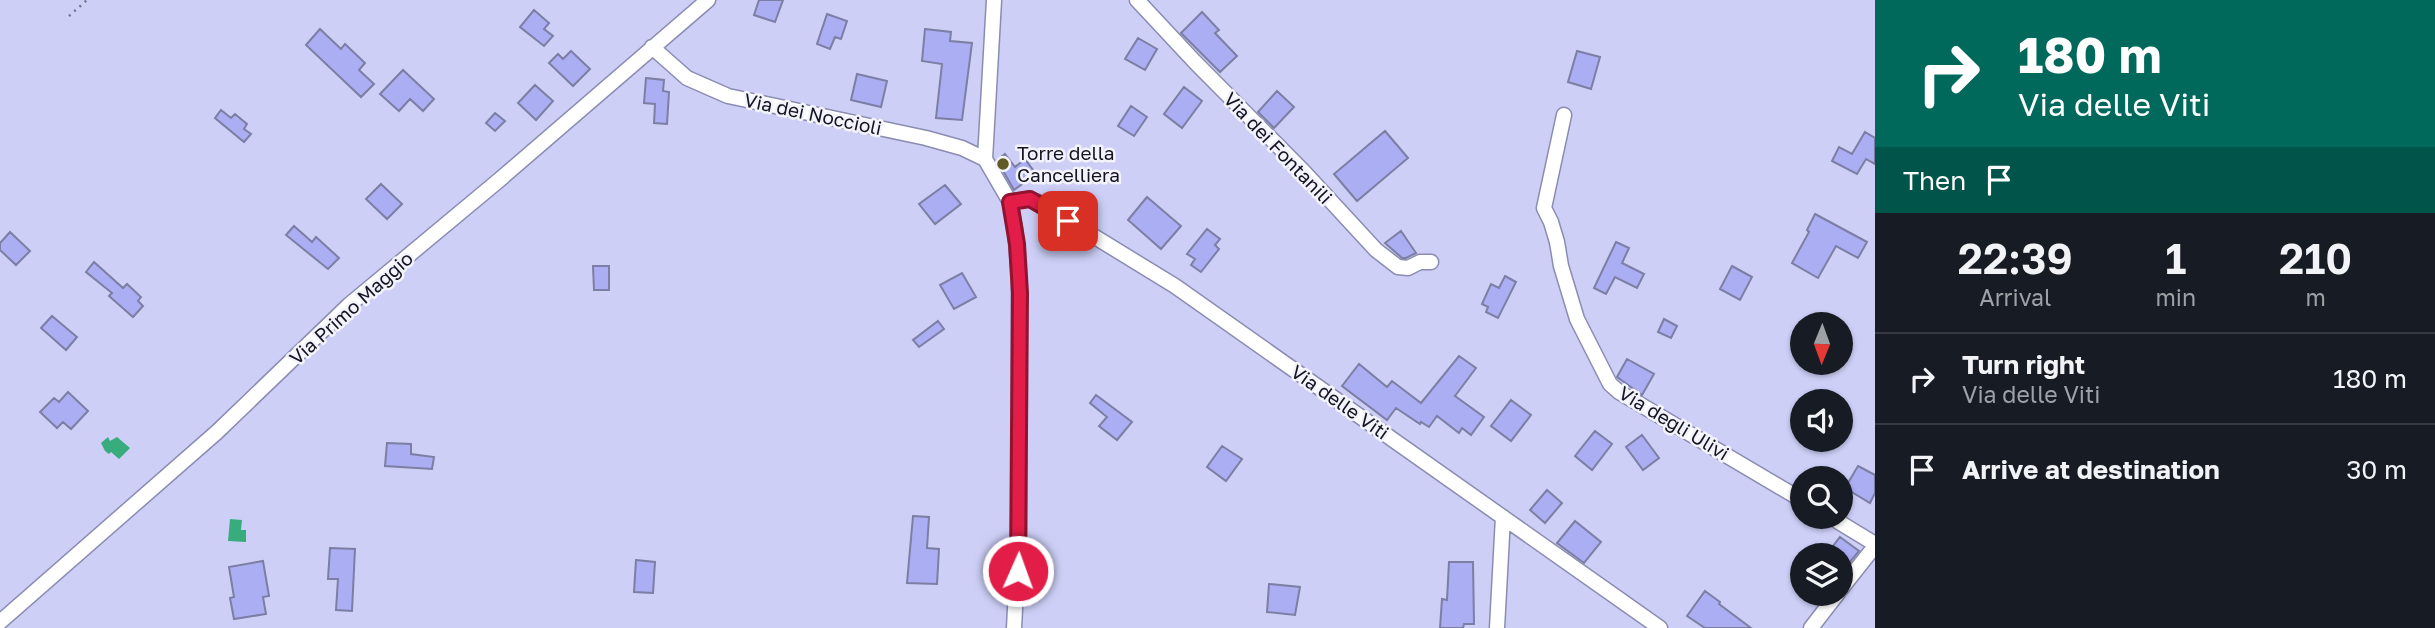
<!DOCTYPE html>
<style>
body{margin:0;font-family:"Golos Text",sans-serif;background:#242831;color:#f1f3f6;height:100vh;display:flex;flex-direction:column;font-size:26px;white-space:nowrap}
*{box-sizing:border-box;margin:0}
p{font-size:23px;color:#9ea1a6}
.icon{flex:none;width:38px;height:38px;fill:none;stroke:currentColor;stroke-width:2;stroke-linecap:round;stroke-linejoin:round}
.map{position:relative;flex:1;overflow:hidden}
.side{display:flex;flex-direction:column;background:#171b24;width:560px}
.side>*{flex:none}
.banner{background:#00695c;color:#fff;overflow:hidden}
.needle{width:46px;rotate:181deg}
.buttons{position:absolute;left:1790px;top:312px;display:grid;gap:14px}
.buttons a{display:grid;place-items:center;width:63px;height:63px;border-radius:50%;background:#171b24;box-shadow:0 2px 5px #0004;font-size:35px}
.pin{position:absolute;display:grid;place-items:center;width:60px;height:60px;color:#fff;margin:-30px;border-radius:14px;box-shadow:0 4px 10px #0006}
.me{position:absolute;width:77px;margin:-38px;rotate:2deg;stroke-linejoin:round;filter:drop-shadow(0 0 5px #0008)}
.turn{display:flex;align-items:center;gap:24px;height:147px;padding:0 28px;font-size:32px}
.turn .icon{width:91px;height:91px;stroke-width:2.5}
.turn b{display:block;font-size:49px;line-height:60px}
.then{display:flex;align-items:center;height:66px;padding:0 28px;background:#0003;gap:14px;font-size:26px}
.eta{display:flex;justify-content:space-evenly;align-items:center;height:119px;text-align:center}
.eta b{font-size:42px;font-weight:600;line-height:49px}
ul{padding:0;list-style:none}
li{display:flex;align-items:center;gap:21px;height:91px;padding:0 28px;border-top:2px solid #363941}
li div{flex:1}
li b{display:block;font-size:26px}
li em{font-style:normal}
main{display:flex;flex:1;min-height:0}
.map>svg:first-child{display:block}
.water{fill:#39ac7e}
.building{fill:#acaef4;stroke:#7c7ea3;stroke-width:2}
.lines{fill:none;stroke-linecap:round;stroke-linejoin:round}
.minor-casing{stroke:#8a8cb1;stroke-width:17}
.path{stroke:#73748f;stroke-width:2.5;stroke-dasharray:2 5;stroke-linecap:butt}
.minor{stroke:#fff;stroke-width:14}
.route-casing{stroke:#92132f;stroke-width:18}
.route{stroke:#e11d48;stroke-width:12}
.poi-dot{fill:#605a26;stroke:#f2f3fb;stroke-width:2.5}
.labels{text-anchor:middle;stroke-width:5;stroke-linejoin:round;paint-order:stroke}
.street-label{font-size:19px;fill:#141422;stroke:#f2f3fb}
.poi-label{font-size:19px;fill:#141422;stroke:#f2f3fb;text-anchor:start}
</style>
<main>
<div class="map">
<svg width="1875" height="628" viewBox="0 0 1875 628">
<rect width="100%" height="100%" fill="#cdcff7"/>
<path class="water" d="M108,437L110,441L117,437L130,448L119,459L111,452L109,454L105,451L101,443Z
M230,519L242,520L241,530H246V542L228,541Z"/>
<path class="building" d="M759,0H783L775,22L754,15Z
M534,10L549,23L544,29L553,36L544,46L520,27Z
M1202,12L1219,30L1215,33L1237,56L1220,72L1181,33Z
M827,14L847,21L841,39L835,37L830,49L817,44Z
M320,29L341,49L345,44L365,63L359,70L374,84L361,97L306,45Z
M925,29L951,32L950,41L972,43L962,120L936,118L942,64L922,61Z
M1138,38L1157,49L1145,70L1125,59Z
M571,51L590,69L573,86L549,63L558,54L563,59Z
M1577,51L1600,57L1591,89L1568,82Z
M403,70L434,99L423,111L410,99L399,111L380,94Z
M857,74L887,81L881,107L851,100Z
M646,78L664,80L663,91L669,92L667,124L654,123L655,104L644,103Z
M535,85L553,101L536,120L518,103Z
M1184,87L1202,101L1182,128L1164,114Z
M1277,91L1294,107L1274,128L1258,112Z
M1131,106L1147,117L1134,136L1118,126Z
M221,110L231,118L235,114L247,124L244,129L251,134L244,142L215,118Z
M495,113L505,121L495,131L486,123Z
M1385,131L1408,158L1357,201L1334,174Z
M1865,132L1875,138V164L1866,159L1857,174L1832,161L1839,147L1852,154Z
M1005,154L1015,167L1025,159L1036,174L1014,190L997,160Z
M381,184L402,204L387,219L366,199Z
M945,185L961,204L935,224L919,204Z
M1147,197L1181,226L1161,249L1128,220Z
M1815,214L1867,242L1858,258L1836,246L1818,278L1792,263L1809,232L1807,230Z
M294,226L312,242L316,237L339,258L328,269L286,235Z
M1207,229L1220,239L1215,245L1219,249L1201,272L1191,265L1195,259L1187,254Z
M1401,231L1416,253L1406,258H1402L1385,243Z
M10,232L30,251L16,265L0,250V243Z
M1616,242L1629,248L1622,263L1644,274L1637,288L1615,277L1606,294L1594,288Z
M94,262L123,288L127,284L141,297L138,301L143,306L133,317L109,296L112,293L86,272Z
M593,266H609V290H594Z
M1732,266L1752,277L1740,300L1720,289Z
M962,273L976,297L954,309L940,285Z
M1505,276L1516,282L1498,318L1486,312L1488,307L1482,304L1491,284L1499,288Z
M52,316L77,337L66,350L41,328Z
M1664,319L1677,326L1671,338L1658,332Z
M938,321L944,329L919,347L913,340Z
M1459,356L1476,368L1455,396L1484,417L1471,435L1462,428L1459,433L1437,416L1429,427L1421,422L1420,424L1396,408L1387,420L1342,386L1359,364L1387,387L1392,381L1421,403Z
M1627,359L1654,374L1642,395L1617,377Z
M68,392L88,411L71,429L63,422L57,428L40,412L54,398L59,402Z
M1096,395L1132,422L1117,440L1099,426L1107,417L1090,403Z
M1511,400L1531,415L1511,441L1491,426Z
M1595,431L1612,444L1592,470L1575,456Z
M1642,435L1659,458L1643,470L1626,447Z
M387,443L411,444V454L434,457L432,469L385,466Z
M1222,446L1242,459L1226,481L1207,467Z
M1858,466L1875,475V493L1870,503L1845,488Z
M1547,490L1562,503L1545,523L1530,510Z
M913,516L929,517L927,548L939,549L937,584L907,583Z
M1575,521L1601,542L1584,563L1557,543Z
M1840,537L1859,551L1841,573V555H1826Z
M330,548L355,549L352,611L336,610L338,579H328Z
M636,560L655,562L653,593L634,592Z
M263,561L269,596L263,597L266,614L234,619L230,598L234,597L229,567Z
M1449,562H1473L1474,624H1464L1463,628H1440L1442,599L1447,600Z
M1269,584L1300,587L1295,615L1267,612Z
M1705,591L1720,602L1719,604L1751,628H1705L1687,616Z"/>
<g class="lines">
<g class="minor-casing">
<path id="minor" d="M994,0L985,159L1010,202L1015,229L1019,276V532L1014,628
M1137,0L1194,61L1305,173L1376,250L1398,267L1408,268L1420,262H1431
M652,47L687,78L728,96L926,138L962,148L985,159
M1564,115L1544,208L1551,222L1557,242L1561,266L1577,319L1610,384L1619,392L1802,500
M1010,202L1027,199L1038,202L1175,286L1660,628
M1829,516L1875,544
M1841,589L1875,546
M0,622L217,432L349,305L498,181L708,0
M1497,628L1503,517
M1811,628L1838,593"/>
</g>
<path class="path" d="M69,16L87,0"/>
<use href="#minor" class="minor"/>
</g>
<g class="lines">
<g class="route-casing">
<path id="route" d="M1018,571L1020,293L1017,244L1010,202L1030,199L1068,221"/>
</g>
<use href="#route" class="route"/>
</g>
<circle class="poi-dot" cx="1003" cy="164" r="7"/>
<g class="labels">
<g class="street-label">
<text transform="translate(813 114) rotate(12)" y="7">Via dei Noccioli</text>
<text transform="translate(1278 148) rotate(46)" y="7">Via dei Fontanili</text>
<text transform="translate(351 308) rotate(-42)" y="7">Via Primo Maggio</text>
<text transform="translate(1340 402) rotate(35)" y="7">Via delle Viti</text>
<text transform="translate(1674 423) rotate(31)" y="7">Via degli Ulivi</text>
</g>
<g class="poi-label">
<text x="1017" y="160">Torre della<tspan x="1017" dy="22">Cancelliera</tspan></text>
</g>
</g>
</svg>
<div class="buttons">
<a><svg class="needle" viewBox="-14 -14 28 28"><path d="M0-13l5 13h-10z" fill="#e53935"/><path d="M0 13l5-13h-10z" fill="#9ea1a6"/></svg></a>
<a><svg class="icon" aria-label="sound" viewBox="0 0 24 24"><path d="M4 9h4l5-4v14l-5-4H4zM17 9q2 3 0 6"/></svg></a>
<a><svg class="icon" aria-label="search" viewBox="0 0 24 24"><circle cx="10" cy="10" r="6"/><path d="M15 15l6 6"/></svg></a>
<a><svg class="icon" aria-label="layers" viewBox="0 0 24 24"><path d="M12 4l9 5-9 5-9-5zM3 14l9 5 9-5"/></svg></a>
</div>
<div class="pin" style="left:1068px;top:221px;background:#d93025"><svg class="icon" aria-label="arrive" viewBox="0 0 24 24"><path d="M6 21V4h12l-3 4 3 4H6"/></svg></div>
<svg class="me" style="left:1018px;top:571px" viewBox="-20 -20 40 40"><circle r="17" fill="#e11d48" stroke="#fff" stroke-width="3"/><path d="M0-11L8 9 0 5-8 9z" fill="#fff"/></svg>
</div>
<section class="side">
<div class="banner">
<div class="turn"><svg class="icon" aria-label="right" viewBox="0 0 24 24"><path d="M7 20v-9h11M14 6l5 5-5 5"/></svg><div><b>180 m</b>Via delle Viti</div></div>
<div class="then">Then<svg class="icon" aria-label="arrive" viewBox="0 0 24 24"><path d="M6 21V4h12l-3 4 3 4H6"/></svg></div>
</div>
<div class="eta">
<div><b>22:39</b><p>Arrival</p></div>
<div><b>1</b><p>min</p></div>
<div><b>210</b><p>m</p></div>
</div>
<ul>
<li><svg class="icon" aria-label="right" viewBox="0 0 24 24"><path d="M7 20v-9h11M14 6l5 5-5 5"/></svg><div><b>Turn right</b><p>Via delle Viti</p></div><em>180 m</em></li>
<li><svg class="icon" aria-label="arrive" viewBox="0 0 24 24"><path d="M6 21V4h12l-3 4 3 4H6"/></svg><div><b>Arrive at destination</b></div><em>30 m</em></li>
</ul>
</section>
</main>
